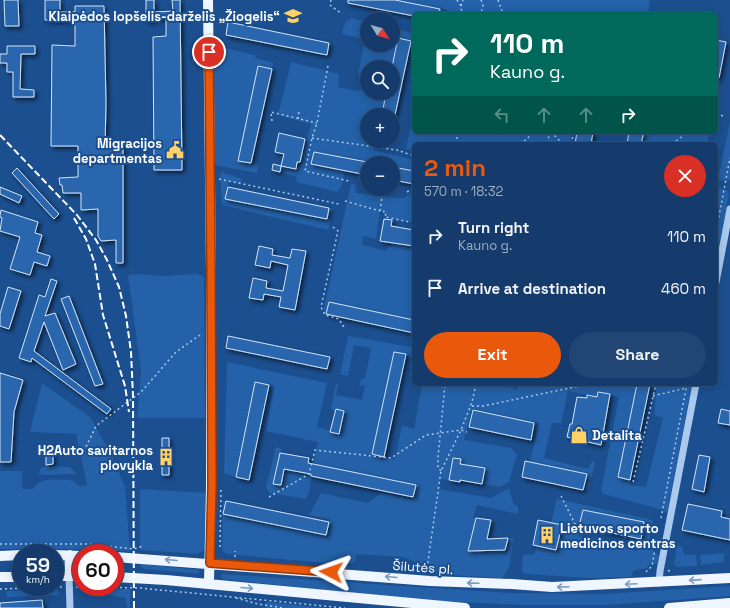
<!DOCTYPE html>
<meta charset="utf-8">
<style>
body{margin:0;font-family:"Space Grotesk",sans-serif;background:#214673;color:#f1f3f6;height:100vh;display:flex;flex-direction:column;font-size:15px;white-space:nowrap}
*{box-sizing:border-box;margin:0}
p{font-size:13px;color:#9dadc1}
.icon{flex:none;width:22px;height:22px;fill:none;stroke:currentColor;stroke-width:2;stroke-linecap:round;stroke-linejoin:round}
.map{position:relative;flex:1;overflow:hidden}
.panel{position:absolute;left:412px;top:142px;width:306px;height:244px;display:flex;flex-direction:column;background:#143b6b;border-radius:6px;box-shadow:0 2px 10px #0003,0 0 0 1px #33557e}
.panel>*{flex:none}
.top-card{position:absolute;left:412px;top:12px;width:306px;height:122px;border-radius:6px;box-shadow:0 2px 10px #0003,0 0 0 1px #33557e;background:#00695c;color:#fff;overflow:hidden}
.needle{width:26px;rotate:127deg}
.fabs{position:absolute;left:360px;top:12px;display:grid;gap:8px}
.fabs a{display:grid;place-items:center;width:40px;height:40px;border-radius:50%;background:#143b6b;box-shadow:0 2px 10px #0003,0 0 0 1px #33557e;font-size:20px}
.speed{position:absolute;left:12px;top:544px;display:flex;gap:8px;font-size:20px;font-weight:700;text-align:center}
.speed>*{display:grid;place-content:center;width:52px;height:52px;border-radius:50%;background:#143b6b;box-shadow:0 2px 10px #0003,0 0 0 1px #33557e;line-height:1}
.speed small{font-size:10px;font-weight:400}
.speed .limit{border:6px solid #d22;background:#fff;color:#111}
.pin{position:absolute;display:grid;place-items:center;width:34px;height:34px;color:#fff;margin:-17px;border:2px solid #fff;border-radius:50%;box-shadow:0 1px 4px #0007}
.me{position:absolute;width:44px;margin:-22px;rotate:274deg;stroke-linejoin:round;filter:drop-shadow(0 0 3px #0008)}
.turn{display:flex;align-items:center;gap:14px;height:84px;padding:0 12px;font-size:18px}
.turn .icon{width:52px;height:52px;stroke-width:2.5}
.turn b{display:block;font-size:28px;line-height:34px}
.lanes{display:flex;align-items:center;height:38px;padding:0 12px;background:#0003;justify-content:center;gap:20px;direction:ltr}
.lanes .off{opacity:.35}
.round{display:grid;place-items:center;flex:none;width:42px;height:42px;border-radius:21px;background:#214673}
.head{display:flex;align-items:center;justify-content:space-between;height:68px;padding:0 12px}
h1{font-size:24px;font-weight:600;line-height:30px;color:#ea580c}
.primary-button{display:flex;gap:8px;margin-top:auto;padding:8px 12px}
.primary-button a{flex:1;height:46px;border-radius:24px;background:#ea580c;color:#fff;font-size:16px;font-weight:600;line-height:46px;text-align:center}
.primary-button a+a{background:#214673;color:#f1f3f6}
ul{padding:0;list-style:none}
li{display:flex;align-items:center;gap:12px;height:52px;padding:0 12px}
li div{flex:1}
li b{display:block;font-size:15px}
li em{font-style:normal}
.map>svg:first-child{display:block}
.green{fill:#2461a8}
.building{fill:#2a66ad;stroke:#cfe3fa;filter:url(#shadow)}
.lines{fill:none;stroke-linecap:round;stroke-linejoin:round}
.path{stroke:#a9c9ee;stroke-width:1.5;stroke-dasharray:2 3;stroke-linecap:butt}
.minor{stroke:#a9c9ee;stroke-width:7}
.major{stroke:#f0f6ff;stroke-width:10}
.rail{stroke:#fff;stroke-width:2;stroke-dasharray:7 3;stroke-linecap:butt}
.oneway{stroke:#7b9ac1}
.route-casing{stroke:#983908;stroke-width:10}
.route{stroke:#ea580c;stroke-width:7}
.labels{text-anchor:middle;stroke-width:4;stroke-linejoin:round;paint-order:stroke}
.poi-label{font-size:13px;font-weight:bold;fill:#fff;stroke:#1b4f8f;text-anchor:end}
.street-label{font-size:13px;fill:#fff;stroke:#1b4f8f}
</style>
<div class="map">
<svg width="730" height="608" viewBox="0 0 730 608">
<defs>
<filter id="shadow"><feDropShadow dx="2.5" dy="2.5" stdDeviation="2" flood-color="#0009"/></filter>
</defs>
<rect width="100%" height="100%" fill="#1b4f8f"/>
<path class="green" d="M395,0H650L648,14H447L448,10Z
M352,18L367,22V45H393V28L411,33V41L398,38L392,67H367V93H386L382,115H367V141H376L373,150L414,160V171L393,167V163H371L314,152L312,164L345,171L341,187L337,192L296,182L297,177L280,172L281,166L296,169L301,164L311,124L278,115L291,62L339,74L338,87L357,91L361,90L364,77L358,75L365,39L342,34C344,26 344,21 352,18Z
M221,47L255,55L256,58L273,63L272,69L258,66L238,160L258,165L257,173L214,165V56L220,57Z
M414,111V132H572L571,144H414V151L406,149Z
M730,121V180L724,181L718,180Z
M644,132H709L707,144H641Z
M221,172L242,179L240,184L229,181L226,199L326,219L329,208H333L328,230L222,205L220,175Z
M351,184L355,185L356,193L382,197L404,198L414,192V223L385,217L386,212L380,211L376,239L363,236L362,245L387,251L388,246L392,247L393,242L414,246V320L329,302L326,314L324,309Z
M716,187L727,190L729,194L716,260Z
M137,274L164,276L195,274L203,276L204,278L205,418H137L141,371L128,275Z
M348,336L411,347V356L394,352L372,454L395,460L402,425L414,429L422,384H500L517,390L519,384H637L618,477L630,480V485L646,487L663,418L655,415C654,405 657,395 656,384H692L667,513L663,510L603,494L601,490L619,397L598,392L597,397L568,391L561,423H552L544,458L588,469L592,461L595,462L589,490H583L587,474L530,462L539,423L472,409L464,440L511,448L517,454L509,482L500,487L482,484L485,468L460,464V459L454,458L449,480L440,479L439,489L491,498L509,488L513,503L518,507V514L477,505L473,518H476L468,551L505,550L508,538H514L509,568L502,578L434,574V565H424L402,557L356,554L355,563L336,564L227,554L222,550L223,501H226L223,514L326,535L330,519L309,515L321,493L368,503L381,493L413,500L415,485L313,465L309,492L306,499L270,493L266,488L276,447L281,448L278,468L313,464L318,442L266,431L274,386L256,382L236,477L224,473L227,362L327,383L317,427L339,433L344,411L336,409L335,413L331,408L336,384L338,385L336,395L362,400L365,386L359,385L361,379H365L371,348L354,345L348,376L340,374Z
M42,383L90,417L112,456L125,487L130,551L87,549H0V471H22V489H33C41,476 57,480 70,480L73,481L80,486L87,485L76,434L30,432Z
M46,466L70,467L77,474L43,475L38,473L41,468Z
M140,489L207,493L205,549L197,554L140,550Z
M557,499L653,520L649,540L641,539L644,522L583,510L579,526V536L636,551L640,549L653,550L659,556L657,564L650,563L647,568L633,571L632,577L590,578L524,574L522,570L523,555L534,554L537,546L556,550L562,525L551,523Z
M677,546L682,547L684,554L696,555L697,566L678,567L675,566L674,563Z
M724,553V562L701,565L700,555Z
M142,564L199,570L200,572L198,574L144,569L140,566Z
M221,574L510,593L602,594L730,586V596L606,605H521L425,600L379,596L222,579Z
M96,589H130V608H127L126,598C115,597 104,593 93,594V590Z
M57,590L60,595L8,597L6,596L7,592L8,591Z
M266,602L325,608H265Z"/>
<path class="building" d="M4,0H18L19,26H5Z
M45,0H60V12H75V6H104L106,104L105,146H123V263H116V240L101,241L98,236V209L81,210V193H63L62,185H60L59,178L78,177V146H51L52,45L75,46V21L45,20Z
M146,0H154V12L173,11L172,0H180L182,170H154L153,37L166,36V19H154V21H146Z
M348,0H395L440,9L439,14H414V16L348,3Z
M228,22L329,43L327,55L226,35Z
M398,38L411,41L395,115H382L386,93H393V67H392Z
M716,40L726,42L719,78H716Z
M7,46H35V54H21L20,89L34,90V97H13V72H7V63H0V54H7Z
M258,66L272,69L251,163L238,161Z
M577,132H593L591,144H575Z
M629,132H644L641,144H627Z
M279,133L305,139L300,162H297L296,169L281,166L280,172L272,170L273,164L281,166L284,154L275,152Z
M314,152L367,162V175L311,164Z
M393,167L414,171V184L393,180Z
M17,168L59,214L54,219L12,173Z
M0,187L22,196L19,203L0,194Z
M228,187L329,208L327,219L225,199Z
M1,210L38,222L35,233L42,235L37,252L50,256L47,266L34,262L30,275L10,269L20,237L0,231L2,218L0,217V215Z
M384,219L392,220L391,226L414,230V246L380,241Z
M259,246L273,249L272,255L290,258L292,249L306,251L295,310L279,307L281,297L264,294L263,300L249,298L253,278L267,281L266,288L283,291L288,265L271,261L270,268L255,265Z
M51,279L57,281L45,316L55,313L76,364L63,370L44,322L34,351L111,409L107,414L32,358L31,362L19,358L39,295L45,297Z
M8,287L21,291L9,329L0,326V314Z
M69,296L103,384L95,386L61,299Z
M329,302L414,320V333L326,314Z
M228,336L330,357L327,369L226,348Z
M394,352L406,354L384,457L372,454Z
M0,373L23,380L14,412L11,462H0Z
M255,382L269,385L249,480L236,477Z
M637,384H650L630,480L618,477Z
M598,392L610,394L601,445L567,437L570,424H572L577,397L587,398V395L597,397Z
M336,409L344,411L339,434L330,432Z
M721,409L730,411V425L718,423Z
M473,410L534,423L531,440L469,427Z
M162,438H169V475H162Z
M46,448H53V464L46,465Z
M280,453L309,458L308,463L416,485L413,497L311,476V474L284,469L281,485L273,484Z
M699,455L710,457L704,492L692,489Z
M453,458L461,459L460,464L485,468L482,484L460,480V482L449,480Z
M525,461L587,474L583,490L522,477Z
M226,501L329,522L326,535L223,514Z
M688,504L722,511L721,517L730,519V540L682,530Z
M583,510L644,522L641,539L579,526Z
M476,518L491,520L487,539L508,538L505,550L468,551Z
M538,520L562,525L556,550L533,545Z
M42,600L43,608H0V603Z"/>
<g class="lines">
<path class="path" d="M331,0L330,5L342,14
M457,0L461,6L462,14
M481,0L483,5L481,14
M498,0L503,14
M461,6L463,0
M328,66L317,123L312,138L305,171L349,181
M716,115L726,116
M298,119L299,111
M272,121L271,112L317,123
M457,132V144
M546,132L552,144
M551,132L563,144
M312,138L397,150L414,156
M520,144L527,139L533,132
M572,144L573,132
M672,144L688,132
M219,179L339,204
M383,189L380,211L386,212L385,217L414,223
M407,192L414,188
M345,201L380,211
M333,227L338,231L321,307L325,315L339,319L345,329
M716,232L730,158
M653,396L686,388
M472,406H483L589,384
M75,456L81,453L85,449L96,426L141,392L176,352L200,335
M441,471L438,468V458L445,384
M633,482L656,384
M561,496L579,532
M269,497L309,474L315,450L391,458L426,435L461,430L467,432
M661,518L687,384
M0,544H88L134,549L143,546
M220,547L221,488
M235,557V551
M427,568L441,471L461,430L472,402L476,384
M668,571L672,570
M646,572L652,566L655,548
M76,587H81
M95,587L140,588L345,608
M0,589L62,587
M236,598L258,604L284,608"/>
<path class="minor" d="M716,282L730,209
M69,576L70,608
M659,583L660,571L696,384"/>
<path class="major" d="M208,0L211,271V487L209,584
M55,555L81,556
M0,556L21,555
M115,557L430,581L512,584L552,587L730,578
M55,576H81
M69,576L70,555
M0,577H21
M115,577L166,580L465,608
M669,608L730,603"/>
<path class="rail" d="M0,135L77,215L96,240L107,260L119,287L126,316L131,352L133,396L134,608
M74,218L86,239L95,264L103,315L125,386L129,412"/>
</g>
<defs><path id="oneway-shaft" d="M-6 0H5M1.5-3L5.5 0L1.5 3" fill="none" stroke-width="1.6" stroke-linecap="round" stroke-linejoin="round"/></defs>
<g class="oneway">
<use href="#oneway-shaft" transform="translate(171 560) rotate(-175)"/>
<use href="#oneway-shaft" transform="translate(391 577) rotate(-175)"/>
<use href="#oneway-shaft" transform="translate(695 580) rotate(176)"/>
<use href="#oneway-shaft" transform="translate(473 583) rotate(-178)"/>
<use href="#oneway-shaft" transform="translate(631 584) rotate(177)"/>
<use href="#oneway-shaft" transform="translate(563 587) rotate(178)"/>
<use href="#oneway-shaft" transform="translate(247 588) rotate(5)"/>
</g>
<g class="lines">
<g class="route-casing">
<path id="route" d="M209,52L211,270L212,487L210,563L331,572"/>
</g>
<use href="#route" class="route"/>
</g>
<defs>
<g id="school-bare" transform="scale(1.38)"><path d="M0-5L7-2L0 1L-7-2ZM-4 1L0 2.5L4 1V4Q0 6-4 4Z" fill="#ffd166" stroke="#1b4f8f" stroke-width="2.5" paint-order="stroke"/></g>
<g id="civic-bare" transform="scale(1.38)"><path d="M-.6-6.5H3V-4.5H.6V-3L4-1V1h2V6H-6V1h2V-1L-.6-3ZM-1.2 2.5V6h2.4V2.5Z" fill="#ffd166" stroke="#1b4f8f" stroke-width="2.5" paint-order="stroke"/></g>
<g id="shop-bare" transform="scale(1.38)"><path d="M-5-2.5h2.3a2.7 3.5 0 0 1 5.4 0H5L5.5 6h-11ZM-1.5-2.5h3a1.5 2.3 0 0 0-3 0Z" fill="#ffd166" stroke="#1b4f8f" stroke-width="2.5" paint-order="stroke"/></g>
<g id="building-bare" transform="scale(1.38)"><path d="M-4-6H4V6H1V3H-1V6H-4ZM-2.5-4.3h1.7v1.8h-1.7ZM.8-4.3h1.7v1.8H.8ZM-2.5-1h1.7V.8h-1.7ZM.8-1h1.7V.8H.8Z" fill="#ffd166" stroke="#1b4f8f" stroke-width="2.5" paint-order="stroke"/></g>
</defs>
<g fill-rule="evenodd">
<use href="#school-bare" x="293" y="16"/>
<use href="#civic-bare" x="175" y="150"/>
<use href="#shop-bare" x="579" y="435"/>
<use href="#building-bare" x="166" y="457"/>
<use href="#building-bare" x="547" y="535"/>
</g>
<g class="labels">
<g class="poi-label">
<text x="280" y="21">Klaipėdos lopšelis-darželis „Žiogelis“</text>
<text x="162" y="148">Migracijos<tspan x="162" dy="15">departmentas</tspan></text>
<text x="592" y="440" text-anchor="start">Detalita</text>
<text x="153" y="455">H2Auto savitarnos<tspan x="153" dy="15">plovykla</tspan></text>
<text x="560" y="533" text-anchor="start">Lietuvos sporto<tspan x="560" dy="15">medicinos centras</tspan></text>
</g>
<g class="street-label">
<text transform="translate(423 567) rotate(4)" y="5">Šilutės pl.</text>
</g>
</g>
</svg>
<div class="fabs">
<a><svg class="needle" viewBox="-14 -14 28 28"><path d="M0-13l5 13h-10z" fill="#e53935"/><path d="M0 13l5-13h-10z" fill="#9dadc1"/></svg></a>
<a><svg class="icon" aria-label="search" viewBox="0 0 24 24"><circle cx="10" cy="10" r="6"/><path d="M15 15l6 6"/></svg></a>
<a>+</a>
<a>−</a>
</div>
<div class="speed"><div>59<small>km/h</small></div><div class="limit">60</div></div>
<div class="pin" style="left:209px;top:52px;background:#d93025"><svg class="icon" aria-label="arrive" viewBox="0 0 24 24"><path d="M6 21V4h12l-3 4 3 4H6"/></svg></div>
<svg class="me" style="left:331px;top:572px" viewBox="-20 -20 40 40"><path d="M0-17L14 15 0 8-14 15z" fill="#ea580c" stroke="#fff" stroke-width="4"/></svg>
<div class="top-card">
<div class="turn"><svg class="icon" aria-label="right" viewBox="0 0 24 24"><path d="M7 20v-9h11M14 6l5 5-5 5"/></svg><div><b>110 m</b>Kauno g.</div></div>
<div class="lanes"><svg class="icon off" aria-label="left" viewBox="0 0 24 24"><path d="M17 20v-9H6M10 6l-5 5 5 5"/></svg><svg class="icon off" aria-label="ahead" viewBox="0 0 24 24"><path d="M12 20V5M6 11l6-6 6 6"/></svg><svg class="icon off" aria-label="ahead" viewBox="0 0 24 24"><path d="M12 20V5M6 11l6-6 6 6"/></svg><svg class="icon" aria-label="right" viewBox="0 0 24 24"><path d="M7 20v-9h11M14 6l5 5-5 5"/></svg></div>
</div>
<section class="panel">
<div class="head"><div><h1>2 min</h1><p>570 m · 18:32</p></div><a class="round" style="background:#d93025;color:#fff"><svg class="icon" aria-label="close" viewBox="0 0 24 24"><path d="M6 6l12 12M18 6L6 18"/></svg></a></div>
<ul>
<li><svg class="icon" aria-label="right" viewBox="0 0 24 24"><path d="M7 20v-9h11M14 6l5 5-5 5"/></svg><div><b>Turn right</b><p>Kauno g.</p></div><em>110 m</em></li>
<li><svg class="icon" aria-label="arrive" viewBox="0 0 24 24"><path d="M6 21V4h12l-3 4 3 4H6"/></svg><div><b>Arrive at destination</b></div><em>460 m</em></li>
</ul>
<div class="primary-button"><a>Exit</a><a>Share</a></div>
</section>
</div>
